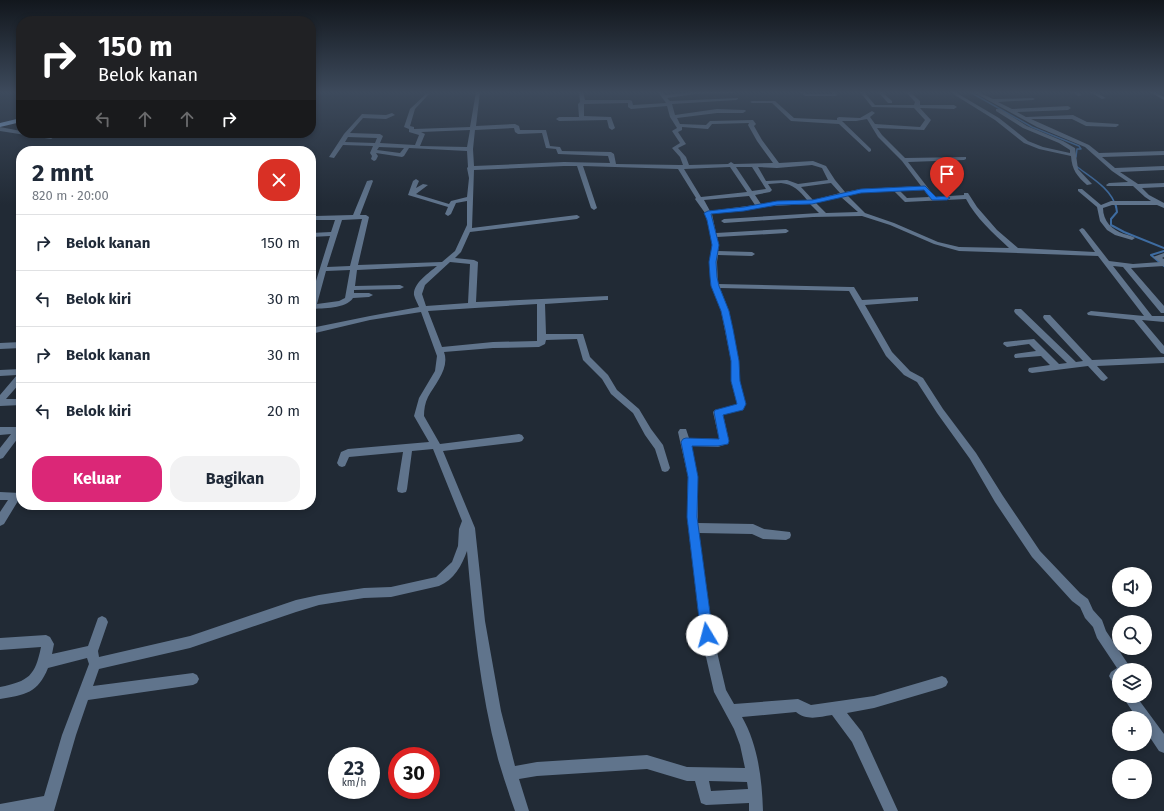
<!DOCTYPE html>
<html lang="id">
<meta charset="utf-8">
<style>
body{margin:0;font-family:"Fira Sans",sans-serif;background:#f2f2f3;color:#1f2937;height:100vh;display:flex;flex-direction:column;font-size:15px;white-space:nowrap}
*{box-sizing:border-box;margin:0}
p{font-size:13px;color:#747a83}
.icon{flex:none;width:22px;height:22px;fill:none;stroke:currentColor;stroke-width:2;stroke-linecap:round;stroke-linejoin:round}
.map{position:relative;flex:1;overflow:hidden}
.panel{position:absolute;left:16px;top:146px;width:300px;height:364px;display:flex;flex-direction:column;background:#fff;border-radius:16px;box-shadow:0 2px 6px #0003}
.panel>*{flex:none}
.hud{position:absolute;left:16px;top:16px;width:300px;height:122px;border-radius:16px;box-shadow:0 2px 6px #0003;background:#202124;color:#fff;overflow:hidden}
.buttons{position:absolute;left:1112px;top:567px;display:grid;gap:8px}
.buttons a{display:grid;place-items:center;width:40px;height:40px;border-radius:50%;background:#fff;box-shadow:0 2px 6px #0003;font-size:20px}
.speed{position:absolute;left:328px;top:747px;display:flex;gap:8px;font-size:20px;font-weight:700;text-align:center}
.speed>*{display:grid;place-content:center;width:52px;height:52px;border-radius:50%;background:#fff;box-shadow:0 2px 6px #0003;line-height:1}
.speed small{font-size:10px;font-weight:400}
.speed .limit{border:6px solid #d22;background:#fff;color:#111}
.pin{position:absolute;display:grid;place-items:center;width:34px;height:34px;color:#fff;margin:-41px -17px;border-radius:50% 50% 50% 0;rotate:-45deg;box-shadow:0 0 4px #0007}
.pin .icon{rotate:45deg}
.me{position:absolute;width:44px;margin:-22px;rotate:352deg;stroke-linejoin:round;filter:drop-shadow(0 0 3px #0008)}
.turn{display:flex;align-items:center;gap:14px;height:84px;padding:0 16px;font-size:18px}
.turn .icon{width:52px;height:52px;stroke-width:2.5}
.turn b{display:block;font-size:28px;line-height:34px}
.lanes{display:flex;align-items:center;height:38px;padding:0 16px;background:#0003;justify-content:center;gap:20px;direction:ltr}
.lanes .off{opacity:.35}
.round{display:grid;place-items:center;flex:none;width:42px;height:42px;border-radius:16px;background:#f2f2f3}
.headline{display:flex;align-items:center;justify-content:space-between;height:68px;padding:0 16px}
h1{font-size:24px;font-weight:700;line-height:30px}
.button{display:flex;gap:8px;margin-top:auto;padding:8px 16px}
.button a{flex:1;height:46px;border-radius:16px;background:#db2777;color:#fff;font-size:16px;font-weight:700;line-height:46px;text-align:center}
.button a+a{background:#f2f2f3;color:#1f2937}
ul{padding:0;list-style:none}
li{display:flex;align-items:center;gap:12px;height:56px;padding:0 16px;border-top:1px solid #e0e1e3}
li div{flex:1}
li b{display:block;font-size:15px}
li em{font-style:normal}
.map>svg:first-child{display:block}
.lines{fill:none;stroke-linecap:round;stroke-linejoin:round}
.stream-far1{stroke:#3e6ca1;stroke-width:1.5}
.stream{stroke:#3e6ca1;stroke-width:2}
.minor{fill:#60748c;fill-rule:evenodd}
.major{fill:#95bff1;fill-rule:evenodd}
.route{fill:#1a73e8;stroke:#114b97}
</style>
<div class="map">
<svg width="1164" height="811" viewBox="0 0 1164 811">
<rect width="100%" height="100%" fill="#212a35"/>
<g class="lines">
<path class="stream-far1" d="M970,92L1032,127L1079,146L1081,149H1077L1076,157
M1076,166C1090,177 1111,188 1116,207"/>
<path class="stream" d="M1116,206L1117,212L1111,219V225L1124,232L1164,248
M1164,251L1151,255L1164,266"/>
<path class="minor" d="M476,92H480L476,126L515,124L519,126L520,130H546L550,146L560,147L562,151L611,152L614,154L616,164L680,165H683L680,157L672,148L680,143L672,131L677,128L670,117L667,106L631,109L628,107V103L584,104V116L611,117L615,128L612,130L609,128L607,120L559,121L556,119L559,117H579L578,104L580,102L579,92H583L585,100H630L632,101L633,105L666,103L658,92H662L665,95L694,92H734L732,93L695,94L667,98L670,101L738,98V99L736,100L672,104L675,115L717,109L745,110L746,111L743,113H717L677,118L680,124L706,125L710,121L753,120L756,124L754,126L762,140L779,163L813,161L826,166L835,180L845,192L861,189L921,186L902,161L878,137L867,119L856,121H842L871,149V151L869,152L839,124L791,121L772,103H752L750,102L752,101H775L794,118L837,120V118L839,117L860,118L872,111L875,113L870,117L875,124L920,127L925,120L914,108L872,107L860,92H864L875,105H914L915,102L906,92H910L920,101V105H954L957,107L954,109L920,108L931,120L924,130L877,128L882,135L905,158L966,157V159L964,160L908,162L935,197L964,195V193H968L977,207L997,230L1018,248L1095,252L1079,230L1082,228L1084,229L1109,261L1133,264L1160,262L1153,257L1164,253V257L1162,258L1164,259V266L1131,268L1164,306V313H1161L1123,267L1113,266L1152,316H1164V322L1142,320L1164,346V354L1161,353L1134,320L1088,315L1087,313L1091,311L1144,316L1098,256L959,251L934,244L890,225L862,216L813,217L724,223L721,221L724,219L819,213L810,204L773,206L712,214L716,233L786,229L789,231L786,233L717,237L719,245L718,251L752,252L755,254L752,256L718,255L717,262L718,284L851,287H854L862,300L918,297V301H915L865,305L892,352L910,371L923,378L943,409L976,453L1003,496L1040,551L1080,593L1088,599L1093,610L1102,620L1106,631L1132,670H1119V689L1115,687L1109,676L1111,672L1117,668L1097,638L1093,627L1085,618L1080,607L1072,601L1032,557L995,502L970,459L937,413L917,382L904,375L886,356L849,291L720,288L729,311L739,361V381L745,404L743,410L723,414L729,441L727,444L718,447L691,446L698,477V523L753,524L764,529L790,532L791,535L790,538L786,540L763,539L752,534L699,533L713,635L726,690L734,704L798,699L811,705L874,696L942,676L946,678L948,682L946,686L942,688L874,708L847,713L862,732L898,811H884L852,742L832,715C819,717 807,721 796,712L742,717C758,745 762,779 763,811H749V803L706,805L701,803L695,781H687L647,769L537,776L519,779L529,811H515C509,794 503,776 498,759C480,691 473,620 467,551C462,565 454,580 439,586L391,597L364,598L319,605L296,612L190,648L99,669L93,686L193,673L197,675L199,679L197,683L193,685L88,700L76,735L54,811H0V804L44,796L62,735L89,664L87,658L48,668C38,693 25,695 0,699V687C29,681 35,676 41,647L0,650V638L46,635L50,637L54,644L52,654L88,646L98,618L102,616L106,618L108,622L98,651L99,657L190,636L296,600L319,595L364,588L391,587L436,577L452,562L458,546L459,529L462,521L433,449L412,451L407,489L406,492L402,493L398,492L397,489L403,452L349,457L345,466L342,467L339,466L337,463L341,452L348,449L429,442L414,416L419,398L435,371L437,356L421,312L370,320L311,334V328L370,316L419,307C418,304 415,299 414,295C413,283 429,273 437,266L357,270L355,286L400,285L404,287L400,289L354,290V293H369L373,295L369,297L353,298C346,309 323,308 311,309V297L330,236L311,237V233L331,232L335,220H315L312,218L315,216L353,215L367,181L372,180L373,181L360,215H366L369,217L358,265L442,262L455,251L467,225V201L456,203L451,214L448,216L445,214L448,207L408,195L413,181L416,179L419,181L416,188L423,184L428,185L416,194L449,204L451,201L467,197L469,178L467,168L468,167L467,151L409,148L404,156L402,157L376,153L378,156L376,160L374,161L371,159L372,156L370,153L373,146L343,145L334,158L329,157L344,134L362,114L386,115L392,113L395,115L386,119L363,118L350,133L380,134L383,136L380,143L415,145L419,135L409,132V129L404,127L410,109L427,93L429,94L415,109L410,126L414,127V129L470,127ZM749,123L748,125L757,141L773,163L734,164L731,162L728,164L689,165L686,157L678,148L686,144L678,132L682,130V127L708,129L712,124ZM514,128L515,132L518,134L542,133L546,148L556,149L558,154L608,156L610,163L564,162L474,166L473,149L475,130ZM470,130L467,147L420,146L425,134L421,132ZM348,137L377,138L375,143L345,142ZM379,147L404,148L400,153L377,150ZM812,165L822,168L828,180L798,184L787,180L766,181L758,167L777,168ZM564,166H577L591,208L594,210L597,208L583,166L678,169L696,198L695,199L705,213L713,245L709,262L711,286L721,311L731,361V381L737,404L736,405L715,410L713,412L719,439L689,438L686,429H680L678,432L688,477L687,517L701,635L714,692L734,729L740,745L745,768L687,767L647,755L537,762L515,766L501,711L485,621L475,528L443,451L519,442L522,441L524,438L522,435L519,434L440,444L424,416C424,409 425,403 428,397C435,384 450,368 444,352L493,348L539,347L545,344L546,340L577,339L583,360L602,379L611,394L633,413L645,435L655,449L662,471L665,472L668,471L670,468L663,445L651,429L639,409L617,390L608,375L590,357L583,334H546L545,304L605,300H608V296L476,302L478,262L474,260L455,258L461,252L470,232L577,219L580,217L577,215L472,228L474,170ZM730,167L747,192L701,197L684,169ZM736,167H752L766,189L752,191ZM781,183C793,184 800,191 807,200L761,204L755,195L770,192L772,190L768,184ZM831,183L840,193L813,200L801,187ZM924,190L929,197L907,198L900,191ZM894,191L905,202L966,199C976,218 993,233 1009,248L959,247L938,242L894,223L865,213L847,195L861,193ZM749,196L755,205L710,211L704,200ZM841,197L858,212L826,213L816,203ZM362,219L350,266L327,267L342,220ZM450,262L470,264L468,303L426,306L422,294L425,285ZM350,270L345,298L339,301L317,304L326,271ZM537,304V341L493,342L442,347L428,311ZM709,781L747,782L748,789L711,791Z
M800,92H804L806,94H832V92H836L837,95L835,96H805Z
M878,92H882L892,101V103H888Z
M950,92H955L999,118L1028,141L1043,147L1070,153V150L1059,143L1023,128L996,111V109H1000L1027,126L1063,141L1075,148L1078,169L1092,184L1087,185C1077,176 1072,170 1071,156L1039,149L1024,143L995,120Z
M973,92H978L993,99L1033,98L1035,99L1033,100L998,102L1012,109L1068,106L1071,108L1068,110L1017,112L1026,117L1073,115L1087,122L1118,124L1119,125L1116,127L1086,126L1072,119H1031L1089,145L1099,153L1164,151V155L1102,157L1115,168L1164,166V170L1120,172L1138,184L1164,183V187L1142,188L1149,195L1164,203V208L1157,205H1112L1103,208C1103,221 1112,230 1124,234C1128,235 1132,236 1135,238L1132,240L1115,235L1107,230L1100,221L1097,207L1078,191V189H1082L1101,205L1111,201H1151L1145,197L1133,186H1107L1106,185L1109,183L1128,182L1112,171L1085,147L1037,127Z
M1072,92H1077L1082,95L1078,96Z
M1090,92H1095L1106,98L1102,99Z
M1150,92H1155L1164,97V100Z
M0,127L21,131V133H33L54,137L51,139L0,131Z
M1015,309H1021L1076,362L1083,361L1044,319L1043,317L1044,315H1050L1092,360L1164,357V363L1097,366L1108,378L1104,381L1101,380L1088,366L1032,373L1029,372L1028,370L1029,368L1050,365L1041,356L1015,358L1014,356L1015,354L1036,351L1029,344L1007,347L1003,344L1004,342L1034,339L1059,364L1067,363L1015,313L1014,311Z
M21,342V348L0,349V343Z
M21,369V382L6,399H21V405L0,406V395L17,375L0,376V370Z
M21,423V434L3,458L0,459V448L11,434L0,435V427H16Z
M0,492L20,493L21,496L4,524L0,526V512L8,500H0Z
M1122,696H1136L1164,734V753L1159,751L1145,730V718H1137Z"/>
<path class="major" d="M21,118V122L0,127V123Z"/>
</g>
<linearGradient id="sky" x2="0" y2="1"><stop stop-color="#12171d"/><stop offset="0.45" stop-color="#3d4a5c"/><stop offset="1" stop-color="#3d4a5c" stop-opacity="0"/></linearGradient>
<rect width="1164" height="205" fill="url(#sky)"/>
<path class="route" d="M925,186L936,197L947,196L950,198L947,200H932L924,190L861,193L812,204L777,205L744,211L711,214L719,245L716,262L717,277L719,286L729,311L733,329L739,361L740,381L746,404L743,410L723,415L729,441L728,444L718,446H692L698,477L697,517L713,635L711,639L707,641L703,639L701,635L687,517L688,477L681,442L683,439L686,438L719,439L714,412L715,410L737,404L731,381V361L725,329L721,311L711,286L710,277L709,262L712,245L707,220L704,213L708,211L744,207L777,201L812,200L861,189Z"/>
</svg>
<div class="buttons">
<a><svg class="icon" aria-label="sound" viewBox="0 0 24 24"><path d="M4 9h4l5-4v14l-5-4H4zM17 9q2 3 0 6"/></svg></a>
<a><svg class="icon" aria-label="search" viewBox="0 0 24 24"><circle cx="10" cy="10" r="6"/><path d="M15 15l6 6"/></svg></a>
<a><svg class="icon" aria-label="layers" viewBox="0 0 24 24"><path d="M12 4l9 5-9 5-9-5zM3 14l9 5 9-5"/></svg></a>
<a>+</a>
<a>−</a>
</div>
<div class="speed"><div>23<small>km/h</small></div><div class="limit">30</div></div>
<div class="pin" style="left:947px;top:198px;background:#d93025"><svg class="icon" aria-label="arrive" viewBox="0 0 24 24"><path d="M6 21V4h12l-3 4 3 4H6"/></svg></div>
<svg class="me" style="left:707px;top:635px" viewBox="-20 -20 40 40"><circle r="19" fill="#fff"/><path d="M0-13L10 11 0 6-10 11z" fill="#1a73e8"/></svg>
<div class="hud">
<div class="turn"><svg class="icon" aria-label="right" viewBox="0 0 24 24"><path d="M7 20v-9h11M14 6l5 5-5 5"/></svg><div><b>150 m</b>Belok kanan</div></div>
<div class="lanes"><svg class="icon off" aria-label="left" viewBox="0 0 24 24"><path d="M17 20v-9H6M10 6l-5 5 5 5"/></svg><svg class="icon off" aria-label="ahead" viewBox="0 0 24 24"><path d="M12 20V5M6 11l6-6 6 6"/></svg><svg class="icon off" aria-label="ahead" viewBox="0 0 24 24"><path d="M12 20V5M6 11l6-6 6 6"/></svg><svg class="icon" aria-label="right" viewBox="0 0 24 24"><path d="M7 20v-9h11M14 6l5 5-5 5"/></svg></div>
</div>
<section class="panel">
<div class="headline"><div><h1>2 mnt</h1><p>820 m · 20:00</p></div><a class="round" style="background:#d93025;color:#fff"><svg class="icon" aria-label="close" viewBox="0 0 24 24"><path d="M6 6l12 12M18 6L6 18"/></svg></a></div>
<ul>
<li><svg class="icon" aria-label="right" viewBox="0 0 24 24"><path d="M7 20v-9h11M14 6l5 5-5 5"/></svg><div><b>Belok kanan</b></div><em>150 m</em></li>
<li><svg class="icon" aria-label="left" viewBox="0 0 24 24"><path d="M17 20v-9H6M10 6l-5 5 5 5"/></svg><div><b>Belok kiri</b></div><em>30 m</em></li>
<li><svg class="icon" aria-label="right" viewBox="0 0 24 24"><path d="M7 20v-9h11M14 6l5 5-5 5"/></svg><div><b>Belok kanan</b></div><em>30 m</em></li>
<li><svg class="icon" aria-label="left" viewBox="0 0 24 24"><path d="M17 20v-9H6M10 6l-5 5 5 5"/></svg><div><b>Belok kiri</b></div><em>20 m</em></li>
</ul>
<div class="button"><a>Keluar</a><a>Bagikan</a></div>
</section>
</div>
